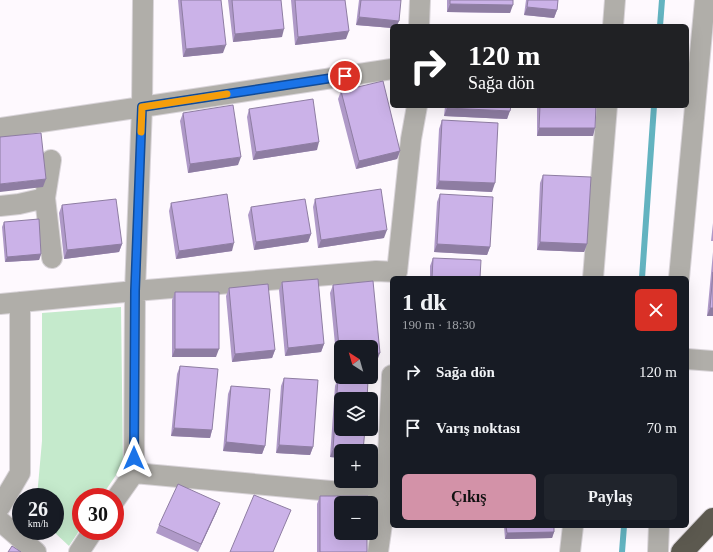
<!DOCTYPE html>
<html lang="tr">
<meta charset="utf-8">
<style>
body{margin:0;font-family:Georgia,serif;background:#20242c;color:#f1f3f6;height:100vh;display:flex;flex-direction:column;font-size:15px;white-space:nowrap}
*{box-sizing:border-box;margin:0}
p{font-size:13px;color:#9ea1a6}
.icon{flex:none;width:22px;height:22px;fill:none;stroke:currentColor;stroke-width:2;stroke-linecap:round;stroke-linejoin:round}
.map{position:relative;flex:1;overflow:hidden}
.drawer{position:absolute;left:390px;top:276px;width:299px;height:252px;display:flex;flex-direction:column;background:#171b24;border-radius:6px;box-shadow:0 4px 16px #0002}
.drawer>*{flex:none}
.hud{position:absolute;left:390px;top:24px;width:299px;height:84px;border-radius:6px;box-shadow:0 4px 16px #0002;background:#202124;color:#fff;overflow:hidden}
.needle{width:26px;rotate:323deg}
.controls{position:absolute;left:334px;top:340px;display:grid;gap:8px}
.controls a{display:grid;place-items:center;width:44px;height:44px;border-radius:6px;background:#171b24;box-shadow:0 4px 16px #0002;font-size:20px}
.speed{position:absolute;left:12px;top:488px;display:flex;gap:8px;font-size:20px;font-weight:700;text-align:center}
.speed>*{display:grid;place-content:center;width:52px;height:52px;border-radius:50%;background:#171b24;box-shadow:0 4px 16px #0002;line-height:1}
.speed small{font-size:10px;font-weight:400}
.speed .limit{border:6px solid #d22;background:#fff;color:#111}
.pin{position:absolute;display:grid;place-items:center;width:34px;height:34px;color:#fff;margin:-17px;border:2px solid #fff;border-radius:50%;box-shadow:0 1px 4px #0007}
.me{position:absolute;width:44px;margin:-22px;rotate:0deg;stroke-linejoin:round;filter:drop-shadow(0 0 3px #0008)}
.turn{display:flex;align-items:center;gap:14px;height:84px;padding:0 12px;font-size:18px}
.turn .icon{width:52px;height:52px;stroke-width:2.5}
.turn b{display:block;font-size:28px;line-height:34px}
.round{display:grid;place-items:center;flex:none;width:42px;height:42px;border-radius:6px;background:#20242c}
.summary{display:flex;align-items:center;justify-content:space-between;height:68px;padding:0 12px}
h1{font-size:24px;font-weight:600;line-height:30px}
.action{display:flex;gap:8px;margin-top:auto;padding:8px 12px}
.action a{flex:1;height:46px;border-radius:6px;background:#d392a8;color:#111;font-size:16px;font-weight:600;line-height:46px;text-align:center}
.action a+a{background:#20242c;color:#f1f3f6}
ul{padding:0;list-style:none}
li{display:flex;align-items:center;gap:12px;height:56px;padding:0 12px}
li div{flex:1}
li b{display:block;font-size:15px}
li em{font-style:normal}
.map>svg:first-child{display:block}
.green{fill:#c5eacc}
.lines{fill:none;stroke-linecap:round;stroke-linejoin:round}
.stream{stroke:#63b3c0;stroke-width:6}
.street-casing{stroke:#d9d4d9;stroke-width:22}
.highway-casing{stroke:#d9d4d9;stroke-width:24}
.street{stroke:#b0aea9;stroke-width:20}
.highway{stroke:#5c594f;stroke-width:22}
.wall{fill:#af99c8}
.shaded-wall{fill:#8e7da2}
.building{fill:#cbb2e8;stroke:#8e7da2}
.route-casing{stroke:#114b97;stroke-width:10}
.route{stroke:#1a73e8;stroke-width:7}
.slow{stroke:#f59e0b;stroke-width:7}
</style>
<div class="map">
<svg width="713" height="552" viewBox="0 0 713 552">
<rect width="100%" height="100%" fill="#fef9fe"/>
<path class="green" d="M121,307L123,465L101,497H81V528L69,546L53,531H55V497H37L42,441V313Z"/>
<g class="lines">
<path class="stream" d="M660,26L662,0
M642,278L654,106
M622,552L624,526"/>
<g class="street-casing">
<path id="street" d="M419,26L420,0
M613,26L615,0
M0,128L142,107L143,0
M45,198L52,258
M0,206L19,204L45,198L51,160
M593,278L607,106
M679,278L705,0
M0,304L135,291L376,271L397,272L411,139L417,106
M687,359L713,361
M134,473L386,496
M115,500L134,473L135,291L142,107L392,69
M0,507L20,473V302
M0,521L36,552
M79,552L93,531
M378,552L386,496L392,375
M570,552L573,526
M658,552L659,526"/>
</g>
<g class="highway-casing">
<path id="highway" d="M682,552L713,519"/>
</g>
<use href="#street" class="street"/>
<use href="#highway" class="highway"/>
</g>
<path class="wall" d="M178,0H221L223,53L183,57Z
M228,0H281L282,37L233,42Z
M291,0H345L346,39L295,45Z
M359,0H401L392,26V28L356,25Z
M447,0H513L510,13L447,12Z
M526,0H558L557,10L554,18L524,15Z
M341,91L400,151L397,159L356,169L338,99Z
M445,106H511L507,119L444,116Z
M537,106H596L593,136H537Z
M249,109L317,150L253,160L247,117Z
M183,113L238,165L188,173L180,121Z
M442,120L492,192L436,189L439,129Z
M543,175L587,244L584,252L537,250L540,183Z
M440,194L490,247L487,255L434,252L437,202Z
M315,199L384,238L318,248L313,207Z
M171,203L232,251L176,259L169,211Z
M62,205L122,244L119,252L64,259L59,213Z
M251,207L311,234L308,242L254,250L248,215Z
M4,222L41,254L39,260L5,262L2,227Z
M713,223V241H711Z
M713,252V316H707Z
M433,258L480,278H430V266Z
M282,282L324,344L321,352L285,356L279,290Z
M333,285L377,361L341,347V365H337L330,293Z
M229,288L275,350L272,358L232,362L226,296Z
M175,292L216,357H172V300Z
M180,366L212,430L210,438L171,436L177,374Z
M284,378L313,447L310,455L276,453L281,386Z
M338,378L341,451V458L330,457L335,386Z
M231,386L265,446L262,454L223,451L228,394Z
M320,496L367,552H317V504Z
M217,511L198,552L156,533L159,525Z
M504,526H554V532L552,538L505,539Z"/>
<path class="shaded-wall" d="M450,4L513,5L510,13L447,12Z
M527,7L557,10L554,18L524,15Z
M359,17L399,21L397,26H392V28L356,25Z
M284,29L282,37L233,42L235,34Z
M349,31L346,39L295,45L298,37Z
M226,45L223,53L183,57L186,49Z
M447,108L510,111L507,119L444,116Z
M539,128H595L593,136H537Z
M319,142L317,150L253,160L256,152Z
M400,151L397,159L356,169L359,161Z
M241,157L238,165L188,173L190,164Z
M46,179L43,187L0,192V184Z
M439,181L495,183L492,192L436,189Z
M387,230L384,238L318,248L321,240Z
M311,234L308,242L254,250L256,242Z
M540,242L587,244L584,252L537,250Z
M234,243L232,251L176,259L179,251Z
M122,244L119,252L64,259L67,250Z
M437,244L490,247L487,255L434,252Z
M41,254L39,260L5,262L7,257Z
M710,308H713V316H707Z
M324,344L321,352L285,356L288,348Z
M175,349H219L216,357H172Z
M275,350L272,358L232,362L235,354Z
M380,353L377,361L371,362V354Z
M340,357H341V365H337Z
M174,428L212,430L210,438L171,436Z
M226,442L265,446L262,454L223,451Z
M279,445L313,447L310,455L276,453Z
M333,449L363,451H341V458L330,457Z
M220,503L217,511L198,552L201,544Z
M554,532L552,538L505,539L507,533Z"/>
<path class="building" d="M181,0H221L226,45L186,49Z
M232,0H281L284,29L235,34Z
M295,0H345L349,31L298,37Z
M361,0H401L399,21L359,17Z
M450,0H513V5L450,4Z
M528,0H558L557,10L527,7Z
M383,81L400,151L359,161L341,91Z
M313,99L319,142L256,152L249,109Z
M233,105L241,157L190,164L183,113Z
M448,106H511L510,111L447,108Z
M540,106H596L595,128H539Z
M442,120L498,123L495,183L439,181Z
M41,133L46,179L0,184V137Z
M543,175L591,177L587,244L540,242Z
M381,189L387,230L321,240L315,199Z
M227,194L234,243L179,251L171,203Z
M440,194L493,197L490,247L437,244Z
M116,199L122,244L67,250L62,205Z
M305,199L311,234L256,242L251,207Z
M39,219L41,254L7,257L4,222Z
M433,258L481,260L480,278H432Z
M713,272V308H710Z
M318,279L324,344L288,348L282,282Z
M373,281L380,353L371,354V347H341V357H340L333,285Z
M268,284L275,350L235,354L229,288Z
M175,292H219V349H175Z
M180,366L218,369L212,430L174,428Z
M284,378L318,380L313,447L279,445Z
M338,378L368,380L367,399H341V429H365L363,451L333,449Z
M231,386L270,389L265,446L226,442Z
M178,484L220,503L201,544L159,525Z
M254,495L291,510L273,552H230Z
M320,496H368L367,503H341V533H367V552H320Z
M506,526H554V532L507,533Z
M12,546L21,552H8Z"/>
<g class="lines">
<g class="route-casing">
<path id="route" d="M134,458L135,291L142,107L345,76"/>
</g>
<use href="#route" class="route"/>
<path class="slow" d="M141,132L142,107L227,94"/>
</g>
</svg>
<div class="controls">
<a><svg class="needle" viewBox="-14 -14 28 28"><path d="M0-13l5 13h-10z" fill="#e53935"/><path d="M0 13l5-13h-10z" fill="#9ea1a6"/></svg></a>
<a><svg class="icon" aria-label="layers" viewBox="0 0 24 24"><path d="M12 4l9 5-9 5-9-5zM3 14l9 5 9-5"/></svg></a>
<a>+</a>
<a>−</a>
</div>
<div class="speed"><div>26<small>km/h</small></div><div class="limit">30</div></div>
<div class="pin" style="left:345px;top:76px;background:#d93025"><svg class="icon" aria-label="arrive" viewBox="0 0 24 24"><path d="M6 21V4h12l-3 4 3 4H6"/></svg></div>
<svg class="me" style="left:134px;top:458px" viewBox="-20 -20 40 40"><path d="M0-17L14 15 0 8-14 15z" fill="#1a73e8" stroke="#fff" stroke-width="4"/></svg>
<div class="hud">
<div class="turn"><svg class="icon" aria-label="right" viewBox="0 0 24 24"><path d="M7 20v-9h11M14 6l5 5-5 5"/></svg><div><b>120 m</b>Sağa dön</div></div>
</div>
<section class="drawer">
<div class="summary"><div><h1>1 dk</h1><p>190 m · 18:30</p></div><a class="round" style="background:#d93025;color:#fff"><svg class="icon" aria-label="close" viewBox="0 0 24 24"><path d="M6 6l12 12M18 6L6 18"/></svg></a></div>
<ul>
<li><svg class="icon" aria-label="right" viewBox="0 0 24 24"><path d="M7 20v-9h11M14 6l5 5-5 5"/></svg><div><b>Sağa dön</b></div><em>120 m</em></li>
<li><svg class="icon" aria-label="arrive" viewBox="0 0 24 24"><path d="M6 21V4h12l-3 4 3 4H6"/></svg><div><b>Varış noktası</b></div><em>70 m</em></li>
</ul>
<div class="action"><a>Çıkış</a><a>Paylaş</a></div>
</section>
</div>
